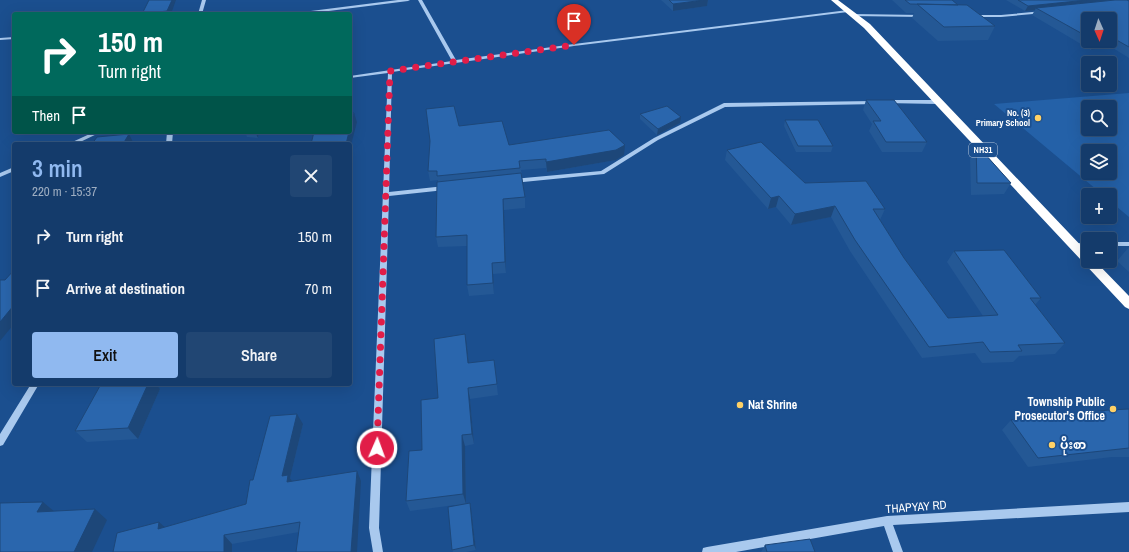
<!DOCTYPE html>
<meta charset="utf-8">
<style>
body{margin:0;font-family:"Archivo Narrow","Noto Sans Myanmar",sans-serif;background:#214673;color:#f1f3f6;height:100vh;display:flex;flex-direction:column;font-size:15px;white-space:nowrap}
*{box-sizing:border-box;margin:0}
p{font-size:13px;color:#9dadc1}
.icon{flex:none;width:22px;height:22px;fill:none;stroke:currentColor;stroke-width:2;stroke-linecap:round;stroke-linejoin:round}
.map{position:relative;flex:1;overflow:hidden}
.sheet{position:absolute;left:12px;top:142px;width:340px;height:244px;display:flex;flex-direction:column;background:#143b6b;border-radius:4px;box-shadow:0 4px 16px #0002,0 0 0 1px #33557e}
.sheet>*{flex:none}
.top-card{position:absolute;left:12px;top:12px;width:340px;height:122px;border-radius:4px;box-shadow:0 4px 16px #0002,0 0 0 1px #33557e;background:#00695c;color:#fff;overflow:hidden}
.needle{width:26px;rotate:177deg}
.fabs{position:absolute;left:1081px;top:12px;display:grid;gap:8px}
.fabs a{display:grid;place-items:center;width:36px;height:36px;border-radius:4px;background:#143b6b;box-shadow:0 4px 16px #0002,0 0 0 1px #33557e;font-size:20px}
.pin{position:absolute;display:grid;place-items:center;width:34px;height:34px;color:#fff;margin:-41px -17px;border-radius:50% 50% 50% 0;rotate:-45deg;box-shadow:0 0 4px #0007}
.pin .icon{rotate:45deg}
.me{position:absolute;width:44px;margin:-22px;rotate:2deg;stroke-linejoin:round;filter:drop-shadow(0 0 3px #0008)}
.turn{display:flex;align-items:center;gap:14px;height:84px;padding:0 20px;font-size:18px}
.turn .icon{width:52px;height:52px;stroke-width:2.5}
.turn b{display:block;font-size:28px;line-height:34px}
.then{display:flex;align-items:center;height:38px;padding:0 20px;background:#0003;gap:8px;font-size:15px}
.round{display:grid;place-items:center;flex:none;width:42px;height:42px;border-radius:4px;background:#214673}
.overview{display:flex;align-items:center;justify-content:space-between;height:68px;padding:0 20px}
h1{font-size:24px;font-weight:600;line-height:30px;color:#90b9f0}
.cta{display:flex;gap:8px;margin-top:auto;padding:8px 20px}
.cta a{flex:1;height:46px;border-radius:4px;background:#90b9f0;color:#111;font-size:16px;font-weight:600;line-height:46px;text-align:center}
.cta a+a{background:#214673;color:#f1f3f6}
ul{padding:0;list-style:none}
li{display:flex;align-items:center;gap:12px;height:52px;padding:0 20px}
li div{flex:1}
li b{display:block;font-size:15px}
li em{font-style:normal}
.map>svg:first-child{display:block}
.green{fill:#2461a8;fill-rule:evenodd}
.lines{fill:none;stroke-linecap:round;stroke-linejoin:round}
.minor{fill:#a9c9ee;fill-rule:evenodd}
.highway{fill:#fff;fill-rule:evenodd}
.wall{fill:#245895;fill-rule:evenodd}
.shaded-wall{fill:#1d4779}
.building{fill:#2a66ad;stroke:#1d4779}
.route{stroke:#e11d48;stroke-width:7;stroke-dasharray:0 12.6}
.poi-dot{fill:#ffd166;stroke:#1b4f8f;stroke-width:1.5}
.labels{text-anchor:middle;stroke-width:4;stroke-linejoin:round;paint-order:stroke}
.far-poi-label{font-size:9px;font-weight:bold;fill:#fff;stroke:#1b4f8f;text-anchor:end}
.shield{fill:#1b4f8f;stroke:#bbcadd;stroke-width:1}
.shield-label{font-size:9px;font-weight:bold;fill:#fff}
.near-poi-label{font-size:12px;font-weight:bold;fill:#fff;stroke:#1b4f8f;text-anchor:start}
.near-street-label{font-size:12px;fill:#fff;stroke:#1b4f8f}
</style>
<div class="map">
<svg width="1129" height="552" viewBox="0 0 1129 552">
<rect width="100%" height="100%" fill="#1b4f8f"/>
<path class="green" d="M1129,93V217L1110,201V195H1103L994,104ZM1088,107H1110V129H1088ZM1088,151H1110V173H1088Z"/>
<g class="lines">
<path class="minor" d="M202,0H206L202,14H198Z
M398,0H410L408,1L305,14H293L295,13Z
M418,0H422L456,60L574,44L848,10L850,11L848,12L574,46L392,72L389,192L445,186L448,188L445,190L389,196L379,528L383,552H373L369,528L388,73L350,78V76L452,61Z
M1043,11H1044V13L1001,17H974L972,16L974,15H1001Z
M853,14L922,15L924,16L922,17L852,16L851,15Z
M14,37V39L0,40V38Z
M887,100H937L940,102L937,104L885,103V101Z
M875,101L878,103L877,104L725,107L658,140L604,174L513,183L510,181L513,179L601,171L654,138L724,103Z
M94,132H101L76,144H68Z
M167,132H173L172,144H166Z
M14,167V171L0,177V173Z
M1110,242H1129V246H1110Z
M1071,243H1088V247H1071L1070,245Z
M31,384H39L3,445L0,446V434Z
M1129,502V512L893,525L903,552H893L884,526L736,552H702L703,548L707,547L887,516Z"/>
<path class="highway" d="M831,0H838L870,24L1088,253V261H1095L1129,296V309L1125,307L864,28Z"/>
</g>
<path class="wall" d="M661,0H708L707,6L673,11Z
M892,0H952L958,5L995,26L988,40L938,41L912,18L914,13H906Z
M1006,0H1127L1129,1V58L1108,45L1091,50L1032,15L1035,10L1025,11ZM1088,19L1110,41H1088Z
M866,100L927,142L922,152H882L869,131L872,124L863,110Z
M640,114L680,123L657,135L640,119Z
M785,120L833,146L831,152H796L784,126Z
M459,126L509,145L624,155L616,160L547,172L546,168L521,170L525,197V208L504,210L506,273L493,274L494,294L469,296L467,285V246L438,247L436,237L438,182V180L430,181L428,171Z
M245,132H259L258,138L247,137Z
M976,144L1011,183L1004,194L971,195L970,156Z
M727,150L805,183L885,209L880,220L904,258L948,318L983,316L947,262L954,251L1041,298L1035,305L1065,343L1055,354L1019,356L1013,362L982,363L975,353L922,358L850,251L831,217L791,225L776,207L768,209L725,160Z
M1129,247V272L1117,261Z
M467,346L469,363L494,360L498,395L470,399L474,444L465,446L466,503H470L471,508L476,550L466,552H453L452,550L455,505L410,511L406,501L438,398Z
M101,384H156L160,389L138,439L87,442L75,431Z
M1129,409V457H1112L1028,467L1002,430L1011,420Z
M303,424L290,478L292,481H361L299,532L232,544L164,527L246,504L253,480Z
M765,545L815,552H761Z"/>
<path class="shaded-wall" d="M172,0H176L171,14H142Z
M704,0H708L707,6L673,11V4Z
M1087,0H1115L1036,8L1035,10L1025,11L1028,6Z
M1110,38H1113L1108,45L1091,50L1096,42L1100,41H1110Z
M354,113L357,122L350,149V144H346L349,132H350V128Z
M681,117L680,123L657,135L658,129Z
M255,132H259L258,138Z
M129,134L134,144H123Z
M625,145L624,155L616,160L547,172L546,162Z
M779,196L776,207L768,209L771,198Z
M503,199L504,210L506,273L505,262Z
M835,206L831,217L791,225L795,214Z
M492,263L493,274L494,294L493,283Z
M14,305V324L0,341V322Z
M465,334L467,346L470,374L468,363Z
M148,384H156L160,389L138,439L128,428Z
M468,388L470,399L474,444L472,434Z
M297,414L303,424L290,478L294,484V491L282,476Z
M462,435L465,446L466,504L463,494Z
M357,471L361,481L357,552H351Z
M43,502L56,513L37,512Z
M470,503L471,508L476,550L474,545Z
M95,509L107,520L92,552H74Z
M159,522L169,531L158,529Z
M224,535L232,544V552H224Z"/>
<path class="building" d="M149,0H172L167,11L142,14Z
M669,0H704L673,4Z
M905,0H952L958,5L910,4Z
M1018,0H1087L1028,6Z
M1115,0H1127L1129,1V47L1113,38H1110V19H1088V37L1036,8Z
M917,4L967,5L995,26L944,27Z
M866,100H894L927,142H886L873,121H881Z
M454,106L459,126L502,121L509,145L609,130L625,145L616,150L546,162V159L519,161L520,168L437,176V171H428L430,141L426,109Z
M667,106L681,117L658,129L640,114Z
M350,113H354L350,128Z
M785,120H818L833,146H798Z
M314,132H349L346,144H311Z
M129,134L123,144H92L97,137Z
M761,142L805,183L866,181L885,209H873L904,258L948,318L998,315L954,251L1004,250L1041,298H1030L1065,343L1018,345L1022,351L990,352L983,342L929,347L855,240L835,206L795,214L779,196L771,198L727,150Z
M976,144L1011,183H977Z
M521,173L525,197L503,199L505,262L492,263L493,283L467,285V235L436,237L437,182Z
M14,270V305L0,322V280H5Z
M465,334L468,363L494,360L497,384L468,388L472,434L462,435L463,494L406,501L409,451L422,450L421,400L438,398L434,339Z
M101,384H148L128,428L75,431Z
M1129,409V448L1038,458L1011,420L1109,410Z
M297,414L282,476L288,475L287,482L357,471L351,552H296L300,522L224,535V552H113L117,533L159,522L158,529L246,504L250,480H253L270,416Z
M43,502L37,512L95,509L74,552H0V503Z
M470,503L474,545L452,550L448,507Z
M810,539L815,552H767L765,545Z"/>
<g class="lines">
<path class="route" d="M377,448L390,71L574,45"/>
</g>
<g class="poi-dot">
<circle cx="1038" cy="118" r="4"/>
<circle cx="740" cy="405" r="4"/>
<circle cx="1113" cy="409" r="4"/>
<circle cx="1052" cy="445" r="4"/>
</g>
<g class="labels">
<g class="far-poi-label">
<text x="1030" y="116">No. (3)<tspan x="1030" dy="10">Primary School</tspan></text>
</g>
<rect class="shield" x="969" y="143" width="28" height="14" rx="3"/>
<g class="shield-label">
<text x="983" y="153">NH31</text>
</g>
<g class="near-poi-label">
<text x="1105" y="406" text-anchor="end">Township Public<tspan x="1105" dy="14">Prosecutor's Office</tspan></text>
<text x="748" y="409">Nat Shrine</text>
<text x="1060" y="449">ပိုးစာ</text>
</g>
<g class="near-street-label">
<text transform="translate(916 507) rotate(-4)" y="4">THAPYAY RD</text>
</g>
</g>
</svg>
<div class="fabs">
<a><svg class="needle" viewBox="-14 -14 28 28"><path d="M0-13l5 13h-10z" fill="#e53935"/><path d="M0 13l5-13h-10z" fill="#9dadc1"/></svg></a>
<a><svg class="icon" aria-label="sound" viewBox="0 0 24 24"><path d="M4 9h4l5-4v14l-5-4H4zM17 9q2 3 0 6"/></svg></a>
<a><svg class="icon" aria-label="search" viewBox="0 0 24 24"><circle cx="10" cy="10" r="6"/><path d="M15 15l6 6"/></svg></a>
<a><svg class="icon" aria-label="layers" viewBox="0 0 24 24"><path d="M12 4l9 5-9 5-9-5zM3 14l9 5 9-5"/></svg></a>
<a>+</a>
<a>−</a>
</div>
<div class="pin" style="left:574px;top:45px;background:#d93025"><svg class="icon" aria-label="arrive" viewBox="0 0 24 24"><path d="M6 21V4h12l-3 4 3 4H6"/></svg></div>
<svg class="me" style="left:377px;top:448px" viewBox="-20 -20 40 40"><circle r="17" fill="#e11d48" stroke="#fff" stroke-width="3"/><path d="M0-11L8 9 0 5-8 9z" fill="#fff"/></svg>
<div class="top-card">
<div class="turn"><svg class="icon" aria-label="right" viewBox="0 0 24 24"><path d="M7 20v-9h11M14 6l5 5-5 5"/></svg><div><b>150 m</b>Turn right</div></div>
<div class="then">Then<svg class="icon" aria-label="arrive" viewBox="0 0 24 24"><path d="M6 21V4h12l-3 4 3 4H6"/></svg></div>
</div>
<section class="sheet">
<div class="overview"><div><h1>3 min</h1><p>220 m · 15:37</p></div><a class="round"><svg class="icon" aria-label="close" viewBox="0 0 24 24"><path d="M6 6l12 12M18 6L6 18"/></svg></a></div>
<ul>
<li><svg class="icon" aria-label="right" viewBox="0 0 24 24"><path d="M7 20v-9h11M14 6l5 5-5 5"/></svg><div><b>Turn right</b></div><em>150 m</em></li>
<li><svg class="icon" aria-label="arrive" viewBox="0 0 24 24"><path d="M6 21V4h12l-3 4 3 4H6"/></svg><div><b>Arrive at destination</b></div><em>70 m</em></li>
</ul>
<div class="cta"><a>Exit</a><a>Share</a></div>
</section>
</div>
